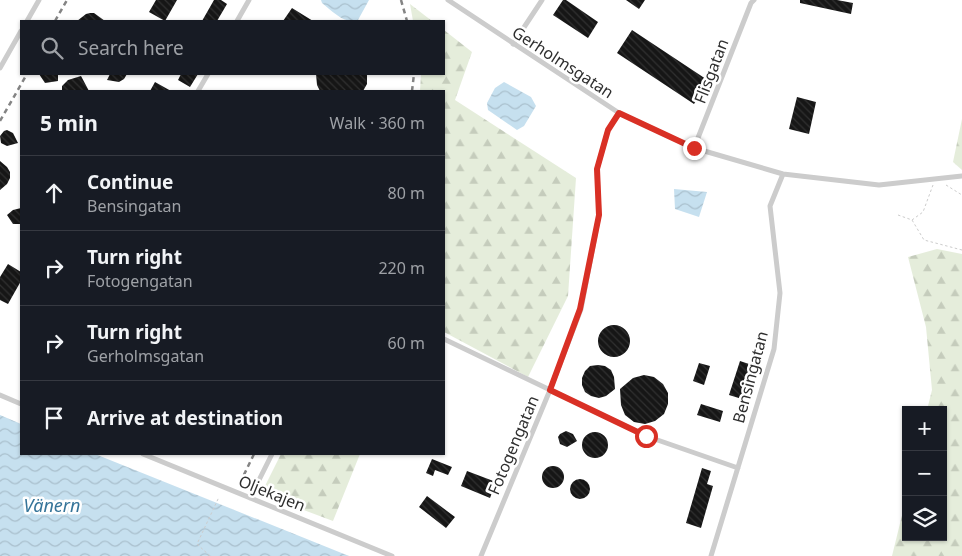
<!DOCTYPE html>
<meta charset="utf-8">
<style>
:root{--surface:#171b24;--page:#20242c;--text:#f1f3f6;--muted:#9ea1a6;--line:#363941}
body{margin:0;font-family:"Noto Sans",sans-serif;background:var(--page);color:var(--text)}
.controls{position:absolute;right:15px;bottom:15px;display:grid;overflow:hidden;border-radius:0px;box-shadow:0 1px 4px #0004}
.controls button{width:45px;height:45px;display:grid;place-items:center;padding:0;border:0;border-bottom:1px solid var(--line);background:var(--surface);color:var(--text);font:25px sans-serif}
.stop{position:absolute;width:15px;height:15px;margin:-11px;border:4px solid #d93025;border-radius:50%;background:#fff}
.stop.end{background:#d93025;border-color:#fff;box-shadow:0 1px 5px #0008}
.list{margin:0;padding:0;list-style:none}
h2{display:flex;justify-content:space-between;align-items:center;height:65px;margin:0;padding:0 20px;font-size:21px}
h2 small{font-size:16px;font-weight:400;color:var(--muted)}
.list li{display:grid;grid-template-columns:32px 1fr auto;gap:15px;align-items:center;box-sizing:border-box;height:75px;padding:0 20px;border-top:1px solid var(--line)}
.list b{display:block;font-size:19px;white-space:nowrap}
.list p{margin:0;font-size:16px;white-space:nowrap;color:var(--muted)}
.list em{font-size:16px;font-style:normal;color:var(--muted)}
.icon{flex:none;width:28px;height:28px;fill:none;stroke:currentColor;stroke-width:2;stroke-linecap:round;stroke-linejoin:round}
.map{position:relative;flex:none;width:962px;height:556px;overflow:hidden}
.search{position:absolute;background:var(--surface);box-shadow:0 1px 4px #0004;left:20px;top:20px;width:425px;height:55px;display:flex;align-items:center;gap:12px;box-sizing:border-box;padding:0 18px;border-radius:0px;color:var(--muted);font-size:19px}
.panel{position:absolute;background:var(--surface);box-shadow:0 1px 4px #0004;left:20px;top:90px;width:425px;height:365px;border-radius:0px}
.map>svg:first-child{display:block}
.forest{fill:url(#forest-firs)}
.water{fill:url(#water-waves)}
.building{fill:url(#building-back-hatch)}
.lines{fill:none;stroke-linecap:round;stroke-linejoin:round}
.path{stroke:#ccc;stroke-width:1;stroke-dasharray:2.5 2.5;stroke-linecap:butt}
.lane{stroke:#ccc;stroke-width:5}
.rail{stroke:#848484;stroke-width:2.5;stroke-dasharray:5 4;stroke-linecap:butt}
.route{stroke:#d93025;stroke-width:6}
.labels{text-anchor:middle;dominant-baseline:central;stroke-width:5;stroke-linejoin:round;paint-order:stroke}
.street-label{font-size:16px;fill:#2f2f2f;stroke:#fff}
.water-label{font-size:18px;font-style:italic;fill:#357499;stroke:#fff}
</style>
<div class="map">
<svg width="962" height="556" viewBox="0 0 962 556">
<defs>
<pattern id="forest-firs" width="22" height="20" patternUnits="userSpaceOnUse" patternTransform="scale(1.25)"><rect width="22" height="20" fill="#e5eddb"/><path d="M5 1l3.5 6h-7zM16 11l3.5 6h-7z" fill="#c5ccbc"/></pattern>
<pattern id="water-waves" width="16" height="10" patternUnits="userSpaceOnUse" patternTransform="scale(1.25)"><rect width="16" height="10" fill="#c6e0ef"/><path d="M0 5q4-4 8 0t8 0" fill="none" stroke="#aac0cd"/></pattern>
<pattern id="building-back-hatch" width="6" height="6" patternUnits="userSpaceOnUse" patternTransform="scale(1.25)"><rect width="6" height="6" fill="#161616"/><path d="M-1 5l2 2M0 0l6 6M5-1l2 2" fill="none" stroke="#303030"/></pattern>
</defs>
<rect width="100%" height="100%" fill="#fff"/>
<path class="forest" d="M410,4L432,21H413Z
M444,30L472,52L455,100L576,178L568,296L528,377L444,332V91H420L421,74H444Z
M962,119V170L953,162Z
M937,249L962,254V556H892L906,499V537H943V410H927L932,390L926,327L908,257Z
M281,454H360L333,521L261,494Z"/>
<path class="water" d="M321,0H369L358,20C345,25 332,11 322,3Z
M504,82L531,97L536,106L524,126L517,130L488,110L487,103L495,88Z
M674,189L707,192L699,217L675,209Z
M0,415L21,424V454H95L349,556H0Z"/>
<path class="building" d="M156,0H177L165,21L149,12Z
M214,0H221L227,4L217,21H202Z
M563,0H566L598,22L588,38L553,15Z
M626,0H645L639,9Z
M800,0H837L853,3L851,14L800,3Z
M292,8L313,21H283Z
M90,13H94L105,21H77L86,14Z
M632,30L709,81L694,104L617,53Z
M39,74H58V81L45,83Z
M110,74H127L124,79L119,82L107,80Z
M181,74H198L190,87L178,80Z
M316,74H367V84L363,91H320L317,85Z
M81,76L89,91H62V86L68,80Z
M155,82L171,91H150Z
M797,97L816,102L809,134L789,129Z
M7,130L13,133L18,143L7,146L1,143L0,136L4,131Z
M0,161L7,167L10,172V178L7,184L0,190Z
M21,208V224H13L7,215L13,210Z
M8,264L21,272V281L8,304L0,300V277Z
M598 341a16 16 0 1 1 32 0a16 16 0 1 1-32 0Z
M740,361L752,365L742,399L729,395Z
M699,363L710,366L704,385L693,381Z
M598,365L605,366L611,370L614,377L615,389L606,396L599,398L591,396L585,392L582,385V378L585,371L590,366Z
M644,375L654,377L663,384L668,393V404L664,414L655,421L645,424L634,422L625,415L621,405L620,389L633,378Z
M701,404L723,411L720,422L697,415Z
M566,431L573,434L577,441L567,447L560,444L558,437L560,434Z
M582 445a13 13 0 1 1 26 0a13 13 0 1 1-26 0Z
M432,459L452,467L448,475L435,470L433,476L426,473Z
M542 477a11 11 0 1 1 22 0a11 11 0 1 1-22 0Z
M702,468L711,471L707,484L713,486L701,528L686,523Z
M467,471L496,482L490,498L461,486Z
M570 489a10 10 0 1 1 20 0a10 10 0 1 1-20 0Z
M427,496L455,517L446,528L419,507Z"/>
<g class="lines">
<path class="path" d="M946,185L962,195
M898,215L912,220L924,240L962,250
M912,220L923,212L933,185
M210,556L197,544L219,497"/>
<path class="lane" d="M448,0L619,113L694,148L783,174L879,185L962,176
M27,21L39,0
M237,21L249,0
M513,44L542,0
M0,68L21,31
M198,91L208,74
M694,148L751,3L754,0
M444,339L646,436L738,468
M0,395L21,404
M143,454L392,556
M250,498L272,454
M481,556L550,390L581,309L599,215L597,169L608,130L619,113
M711,556L774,349L780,293L770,206L783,174"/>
<path class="rail" d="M401,0L407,21
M55,21L67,0
M412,91L414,74
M0,121L27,74
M240,483L254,454"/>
</g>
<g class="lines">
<path class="route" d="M646,436L550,390L580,309L599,215L597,169L608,130L619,113L694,148"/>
</g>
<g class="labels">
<g class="street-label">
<text transform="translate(563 62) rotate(33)">Gerholmsgatan</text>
<text transform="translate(711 71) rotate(-69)">Flisgatan</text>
<text transform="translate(750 377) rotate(-75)">Bensingatan</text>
<text transform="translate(513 445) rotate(-67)">Fotogengatan</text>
<text transform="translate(272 493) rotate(22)">Oljekajen</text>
</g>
<g class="water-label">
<text x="52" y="505">Vänern</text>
</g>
</g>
</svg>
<div class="controls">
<button>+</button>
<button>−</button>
<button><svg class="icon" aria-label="layers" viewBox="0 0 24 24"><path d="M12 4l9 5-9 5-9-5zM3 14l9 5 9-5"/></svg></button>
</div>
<div class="stop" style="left:646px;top:436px"></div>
<div class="stop end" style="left:694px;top:148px"></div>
<div class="search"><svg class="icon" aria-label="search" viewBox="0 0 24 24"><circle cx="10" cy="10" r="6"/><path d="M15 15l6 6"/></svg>Search here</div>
<section class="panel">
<h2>5 min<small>Walk · 360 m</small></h2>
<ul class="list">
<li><svg class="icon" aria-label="ahead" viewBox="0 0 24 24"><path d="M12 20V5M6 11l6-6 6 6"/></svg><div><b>Continue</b><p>Bensingatan</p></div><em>80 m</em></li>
<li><svg class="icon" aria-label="right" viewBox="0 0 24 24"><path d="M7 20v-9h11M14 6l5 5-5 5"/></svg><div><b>Turn right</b><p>Fotogengatan</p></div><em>220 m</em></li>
<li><svg class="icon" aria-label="right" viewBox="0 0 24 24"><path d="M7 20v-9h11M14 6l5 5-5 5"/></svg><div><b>Turn right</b><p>Gerholmsgatan</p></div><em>60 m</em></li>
<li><svg class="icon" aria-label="arrive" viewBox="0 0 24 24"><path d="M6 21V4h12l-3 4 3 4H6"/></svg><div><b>Arrive at destination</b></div></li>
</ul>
</section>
</div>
